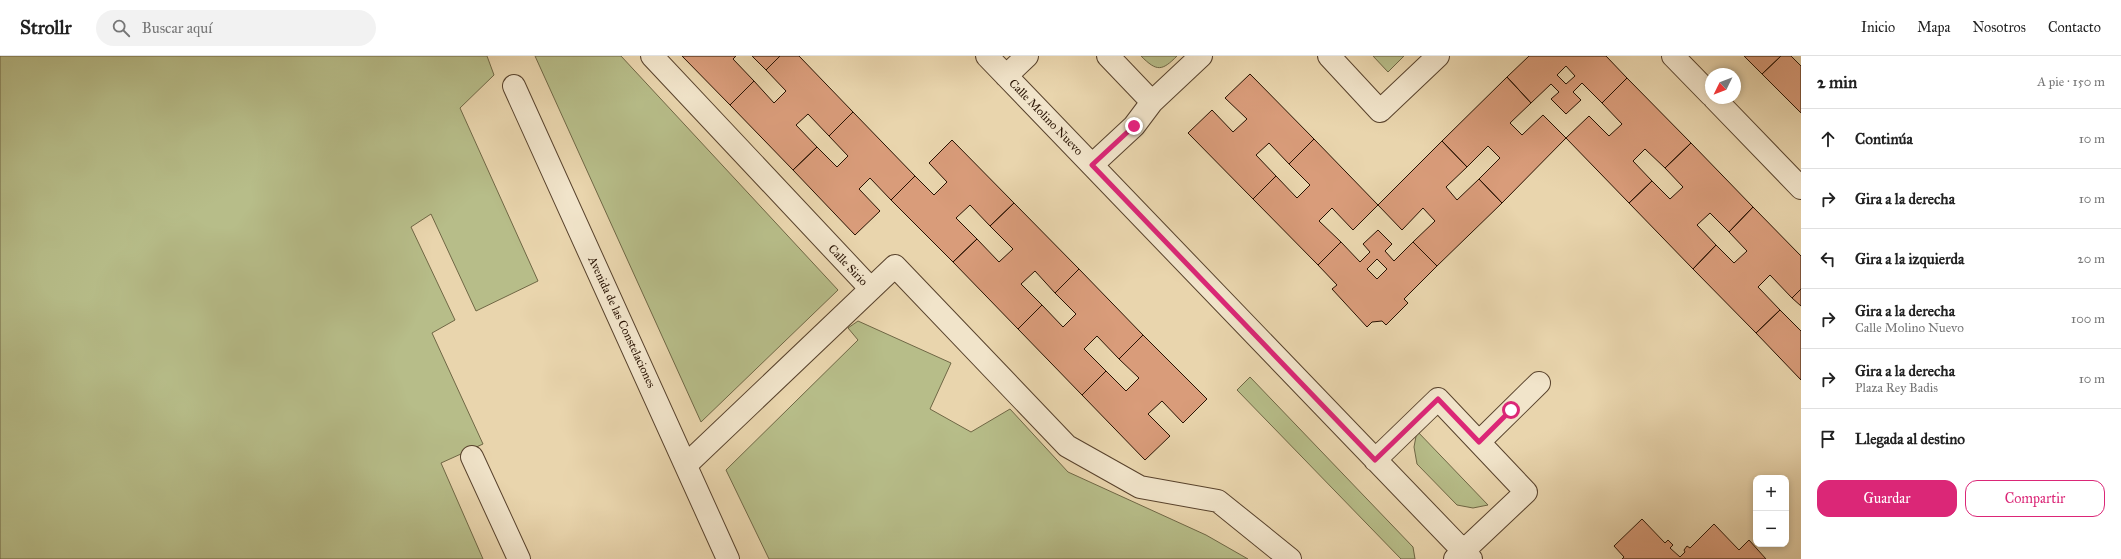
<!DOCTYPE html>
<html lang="es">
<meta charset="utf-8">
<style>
:root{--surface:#fff;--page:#f2f2f2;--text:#222;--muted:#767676;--line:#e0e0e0;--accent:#db2777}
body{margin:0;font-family:"IM FELL Great Primer",serif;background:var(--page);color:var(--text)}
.controls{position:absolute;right:12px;bottom:12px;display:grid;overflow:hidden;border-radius:8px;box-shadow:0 2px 6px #0003}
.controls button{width:36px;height:36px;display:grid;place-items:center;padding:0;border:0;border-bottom:1px solid var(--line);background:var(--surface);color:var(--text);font:20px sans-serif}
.compass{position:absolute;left:1705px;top:12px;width:36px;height:36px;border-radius:50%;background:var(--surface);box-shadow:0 2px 6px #0003;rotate:227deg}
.stop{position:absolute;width:12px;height:12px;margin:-9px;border:3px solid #db2777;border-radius:50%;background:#fff}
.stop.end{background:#db2777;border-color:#fff;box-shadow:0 1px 4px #0008}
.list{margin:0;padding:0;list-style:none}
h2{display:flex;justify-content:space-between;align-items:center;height:52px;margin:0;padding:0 16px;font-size:17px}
h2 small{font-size:13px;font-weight:400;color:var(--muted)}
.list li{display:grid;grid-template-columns:26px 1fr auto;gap:12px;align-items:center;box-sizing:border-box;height:60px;padding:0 16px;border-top:1px solid var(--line)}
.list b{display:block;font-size:15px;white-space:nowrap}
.list p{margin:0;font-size:13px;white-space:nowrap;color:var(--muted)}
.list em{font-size:13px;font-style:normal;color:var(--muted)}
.actions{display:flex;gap:8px;padding:12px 16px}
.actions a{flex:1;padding:9px 0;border:1px solid var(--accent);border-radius:12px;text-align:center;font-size:14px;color:var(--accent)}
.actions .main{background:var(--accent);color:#fff}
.icon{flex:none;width:22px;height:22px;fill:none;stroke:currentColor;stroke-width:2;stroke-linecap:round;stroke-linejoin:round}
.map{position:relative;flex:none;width:1801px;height:503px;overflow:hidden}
header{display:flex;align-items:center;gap:24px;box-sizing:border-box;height:56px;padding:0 20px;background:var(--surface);border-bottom:1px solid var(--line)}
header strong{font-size:19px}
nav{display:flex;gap:22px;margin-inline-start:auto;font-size:14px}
.search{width:280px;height:36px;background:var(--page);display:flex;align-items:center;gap:10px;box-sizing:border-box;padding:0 14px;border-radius:22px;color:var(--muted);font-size:15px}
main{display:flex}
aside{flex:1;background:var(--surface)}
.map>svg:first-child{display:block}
.green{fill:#b7bd89;stroke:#6f6745}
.building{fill:#d99c7a;stroke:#271101;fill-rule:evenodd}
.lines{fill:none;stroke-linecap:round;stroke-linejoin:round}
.minor-casing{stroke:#58422c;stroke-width:24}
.minor{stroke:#f1e4ca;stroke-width:22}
.route{stroke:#db2777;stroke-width:5}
.labels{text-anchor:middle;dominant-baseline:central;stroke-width:3.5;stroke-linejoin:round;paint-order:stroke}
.street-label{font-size:12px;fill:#271101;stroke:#f1e4ca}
</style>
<header>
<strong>Strollr</strong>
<div class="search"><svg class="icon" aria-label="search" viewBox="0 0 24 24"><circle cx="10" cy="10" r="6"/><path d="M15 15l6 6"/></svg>Buscar aquí</div>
<nav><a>Inicio</a><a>Mapa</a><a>Nosotros</a><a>Contacto</a></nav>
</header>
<main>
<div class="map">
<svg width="1801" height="503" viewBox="0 0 1801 503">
<rect width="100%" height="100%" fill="#e9d5ad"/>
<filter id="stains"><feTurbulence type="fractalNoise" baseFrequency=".005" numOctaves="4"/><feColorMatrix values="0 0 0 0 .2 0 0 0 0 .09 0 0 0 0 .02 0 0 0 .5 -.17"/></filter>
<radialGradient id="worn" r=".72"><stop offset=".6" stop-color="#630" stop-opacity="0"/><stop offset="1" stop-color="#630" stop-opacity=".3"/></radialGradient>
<path class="green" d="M0,0H487L494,19L460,52L538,225L476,255L431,158L411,171L455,264L432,277L483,388L441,407L483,503H0Z
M535,0H621L838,234L701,366Z
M1141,0H1177C1162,15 1157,16 1141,0Z
M1373,0H1404L1388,16Z
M858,265L951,307L930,353L971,376L1010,353L1068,416L1206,479L1248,503H769L726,414L858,284L848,272Z
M1250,321L1413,491L1415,503H1401L1237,334Z
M1417,375L1488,449L1473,452L1457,449L1417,408L1414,391Z"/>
<path class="building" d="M682,0H736L733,3L754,25L730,49Z
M752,0H780L766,14Z
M780,0H799L853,56L829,80L808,58L796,69L817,91L793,114L730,49L754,25L774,47L786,35L766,14Z
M1529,0H1606L1627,22L1602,47L1582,27L1573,36L1581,44L1566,58L1551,43L1559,36L1551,28L1531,47L1507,21ZM1566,10L1575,20L1566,28L1557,19Z
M1744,0H1781L1762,18Z
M1781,0H1791L1801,10V57L1762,18Z
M1250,18L1314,83L1289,108L1269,87L1256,99L1276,120L1253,143L1188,77L1212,54L1233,76L1247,63L1225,42Z
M1507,21L1531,47L1510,67L1522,79L1543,59L1566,82L1502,147L1479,123L1500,102L1488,90L1467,111L1442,85Z
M1627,22L1691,87L1665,112L1645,93L1633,105L1652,125L1629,147L1566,82L1589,60L1609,80L1622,68L1602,47Z
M853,56L915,120L891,144L870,122L859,133L880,155L855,179L793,114L817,91L837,111L848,100L829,80Z
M1314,83L1378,149L1353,174L1332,152L1319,165L1341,186L1318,209L1253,143L1276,120L1297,142L1310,129L1289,108Z
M952,84L1014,147L990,170L970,149L956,162L977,183L953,206L891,144L915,120L934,139L947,126L929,107Z
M1442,85L1467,111L1446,131L1457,144L1479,123L1502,147L1437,210L1413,186L1435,165L1423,152L1402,174L1378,149Z
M1691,87L1753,151L1729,176L1710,157L1697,169L1716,189L1693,213L1629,147L1652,125L1670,143L1683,131L1665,112Z
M1014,147L1079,213L1055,237L1035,215L1021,228L1042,249L1018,273L953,206L977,183L999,206L1013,193L990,170Z
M1753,151L1801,200V233L1792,242L1770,219L1758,231L1780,254L1756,277L1693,213L1716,189L1734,207L1747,195L1729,176Z
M1378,174L1392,188L1385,195L1394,205L1413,186L1437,210L1404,243L1408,247L1386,269L1382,265L1372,266L1367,271L1332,233L1337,229L1318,209L1341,186L1360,206L1370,196L1363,188ZM1377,203L1387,213L1377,223L1367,213Z
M1079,213L1143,279L1119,303L1097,280L1084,293L1106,315L1082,339L1018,273L1042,249L1063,271L1076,258L1055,237Z
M1801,233V250L1792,242Z
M1780,254L1801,275V324L1756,277Z
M1143,279L1207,343L1183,367L1162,345L1148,358L1170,380L1145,404L1082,339L1106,315L1126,335L1139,322L1119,303Z
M1642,463L1665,487L1668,484L1673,489L1670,492L1680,501L1685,496L1684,494L1687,490L1690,492L1714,468L1739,494L1749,484L1766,503H1622L1624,501L1614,490Z"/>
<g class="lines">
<g class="minor-casing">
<path id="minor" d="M652,0L871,233
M987,0L1471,503
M1108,0L1152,46
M1329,0L1380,55L1438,0
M1673,0L1711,39
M1006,20L1027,0
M514,30L728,503
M1714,42L1801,132
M1092,109L1134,70L1152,46L1201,0
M1479,386L1539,327
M472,401L519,503
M1375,404L1438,343L1526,436L1455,503
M687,408L895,210L1067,390L1140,431L1218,445L1290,503"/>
</g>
<use href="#minor" class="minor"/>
</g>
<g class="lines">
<path class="route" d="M1134,70L1092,109L1375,404L1438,343L1479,386L1511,354"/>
</g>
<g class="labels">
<g class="street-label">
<text transform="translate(1046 61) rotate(46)">Calle Molino Nuevo</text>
<text transform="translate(848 209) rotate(47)">Calle Sirio</text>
<text transform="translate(622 266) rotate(65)">Avenida de las Constelaciones</text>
</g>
</g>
<rect width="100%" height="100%" filter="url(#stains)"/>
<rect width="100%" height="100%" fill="url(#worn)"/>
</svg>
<div class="controls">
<button>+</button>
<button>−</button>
</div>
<svg class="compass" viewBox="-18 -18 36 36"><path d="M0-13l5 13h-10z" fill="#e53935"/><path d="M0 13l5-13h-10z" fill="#767676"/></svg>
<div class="stop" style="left:1511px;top:354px"></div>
<div class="stop end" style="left:1134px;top:70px"></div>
</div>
<aside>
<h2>2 min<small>A pie · 150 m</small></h2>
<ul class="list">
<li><svg class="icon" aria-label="ahead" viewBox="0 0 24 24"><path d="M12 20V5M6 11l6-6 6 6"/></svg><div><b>Continúa</b></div><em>10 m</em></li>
<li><svg class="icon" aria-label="right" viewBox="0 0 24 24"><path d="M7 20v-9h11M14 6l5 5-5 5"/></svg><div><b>Gira a la derecha</b></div><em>10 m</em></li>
<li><svg class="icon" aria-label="left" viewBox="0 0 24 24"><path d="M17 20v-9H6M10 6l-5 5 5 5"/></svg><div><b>Gira a la izquierda</b></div><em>20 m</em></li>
<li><svg class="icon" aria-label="right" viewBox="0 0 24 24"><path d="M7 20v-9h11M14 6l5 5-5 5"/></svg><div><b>Gira a la derecha</b><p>Calle Molino Nuevo</p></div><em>100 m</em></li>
<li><svg class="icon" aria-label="right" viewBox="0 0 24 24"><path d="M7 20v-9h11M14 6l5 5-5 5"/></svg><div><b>Gira a la derecha</b><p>Plaza Rey Badis</p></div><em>10 m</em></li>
<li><svg class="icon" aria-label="arrive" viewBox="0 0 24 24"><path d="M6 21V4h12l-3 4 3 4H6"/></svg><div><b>Llegada al destino</b></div></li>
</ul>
<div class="actions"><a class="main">Guardar</a><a>Compartir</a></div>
</aside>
</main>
